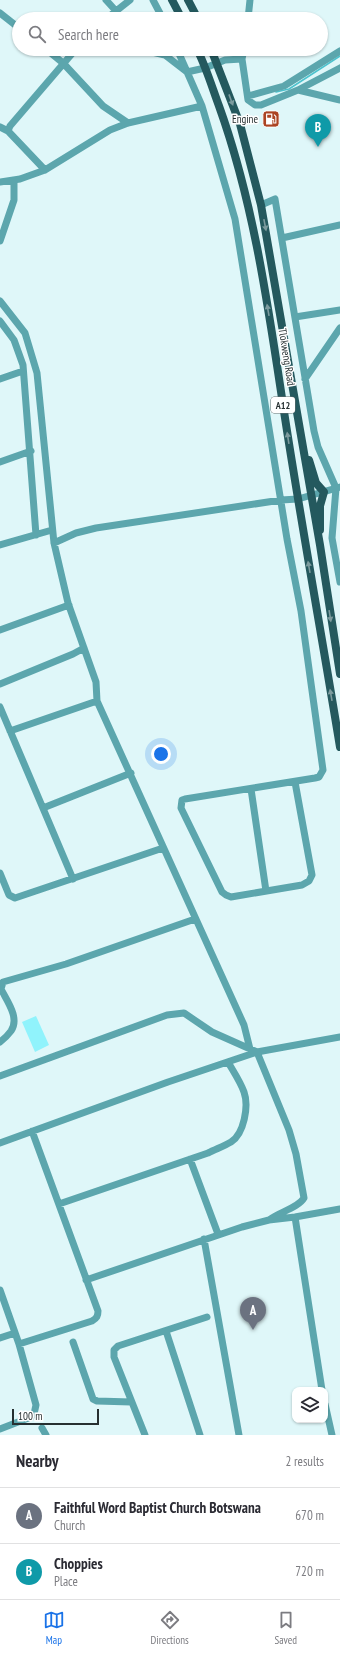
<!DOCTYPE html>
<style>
:root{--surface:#fff;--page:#f2f2f3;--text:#2b2b33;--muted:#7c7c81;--line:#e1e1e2;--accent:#1a73e8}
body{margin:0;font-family:"PT Sans Narrow",sans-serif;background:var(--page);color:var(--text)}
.controls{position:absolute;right:12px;bottom:12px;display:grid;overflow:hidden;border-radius:8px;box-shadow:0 1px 3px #0004}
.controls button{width:36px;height:36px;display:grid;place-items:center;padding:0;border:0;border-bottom:1px solid var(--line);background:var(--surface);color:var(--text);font:20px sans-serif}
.scale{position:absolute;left:12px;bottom:10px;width:87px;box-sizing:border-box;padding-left:4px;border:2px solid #263031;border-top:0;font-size:11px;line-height:14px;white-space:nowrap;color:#263031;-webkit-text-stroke:3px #fff;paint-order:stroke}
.you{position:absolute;left:161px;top:754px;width:14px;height:14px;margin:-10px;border:3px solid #fff;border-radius:50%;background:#1a73e8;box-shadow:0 0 0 6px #1a73e833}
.badge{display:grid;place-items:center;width:26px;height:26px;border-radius:50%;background:var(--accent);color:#fff;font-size:13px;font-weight:700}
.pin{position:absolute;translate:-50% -33px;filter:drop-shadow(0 1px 2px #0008)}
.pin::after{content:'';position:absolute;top:21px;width:14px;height:12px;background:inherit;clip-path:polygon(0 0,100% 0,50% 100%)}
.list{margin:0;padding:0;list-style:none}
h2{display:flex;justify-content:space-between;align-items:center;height:52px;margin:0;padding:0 16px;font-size:17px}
h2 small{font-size:13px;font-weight:400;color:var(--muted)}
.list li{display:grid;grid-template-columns:26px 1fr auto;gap:12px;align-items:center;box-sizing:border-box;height:56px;padding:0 16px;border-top:1px solid var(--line)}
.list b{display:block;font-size:15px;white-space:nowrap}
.list p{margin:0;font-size:13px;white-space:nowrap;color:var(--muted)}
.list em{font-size:13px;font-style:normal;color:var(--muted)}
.icon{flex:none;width:22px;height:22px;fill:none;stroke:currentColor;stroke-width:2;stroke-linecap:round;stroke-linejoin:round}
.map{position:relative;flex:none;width:340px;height:1435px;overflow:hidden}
.search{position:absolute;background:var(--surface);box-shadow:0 1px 3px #0004;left:12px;right:12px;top:12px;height:44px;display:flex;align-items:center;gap:10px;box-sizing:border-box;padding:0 14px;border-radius:22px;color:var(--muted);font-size:15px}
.sheet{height:164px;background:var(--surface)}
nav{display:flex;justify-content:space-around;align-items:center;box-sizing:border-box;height:56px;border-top:1px solid var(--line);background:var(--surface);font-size:11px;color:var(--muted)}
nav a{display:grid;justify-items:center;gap:2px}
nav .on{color:var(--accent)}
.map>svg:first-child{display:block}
.green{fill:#90f3fc}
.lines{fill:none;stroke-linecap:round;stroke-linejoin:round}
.stream{stroke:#4cc2cd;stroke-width:1.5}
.minor{stroke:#5ca6ad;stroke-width:7}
.major{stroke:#24595e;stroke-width:8}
.oneway{fill:#7c9b9e}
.labels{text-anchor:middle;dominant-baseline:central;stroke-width:3;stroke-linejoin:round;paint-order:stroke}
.shield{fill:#fff;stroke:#676e6f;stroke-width:1}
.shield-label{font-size:10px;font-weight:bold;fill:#263031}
.poi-label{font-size:11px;fill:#263031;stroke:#fff;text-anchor:end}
.street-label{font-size:11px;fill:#263031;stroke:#fff}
</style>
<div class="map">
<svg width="340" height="1435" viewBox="0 0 340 1435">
<rect width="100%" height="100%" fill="#dff7f9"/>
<path class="green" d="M36,1016L49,1045L35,1052L22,1022Z"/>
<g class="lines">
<path class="stream" d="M276,92L289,89L340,56"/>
<path class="minor" d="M106,0L116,11
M153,0L163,19
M0,13L19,28
M106,19L130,0
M248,19L250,0
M46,49L63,63L103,106L128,123
M139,49L165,55L187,72L205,68L225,60L242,59
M177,49L202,106L235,219L287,539L301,611L323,770L319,777L315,778L185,799L182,800L181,808L222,892L226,895L231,897L302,885L309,881L312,875L295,782
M244,49L242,59L248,100L255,105H261L298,90L340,68
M298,90L340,100
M248,96L284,86L340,51
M0,127L8,131L45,170
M8,131L10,126L76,49
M0,182L20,179L45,170L110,130L128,123L202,106
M261,205L275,199L314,431L318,447L336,488L332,538L340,582
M282,238L340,225
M0,241L14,200V180
M0,301L25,333L37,373L54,543L68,603L96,682L97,701L244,1025L250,1049
M295,317L340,310
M0,321L14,340L23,365L36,535
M0,379L23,371
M305,379L340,328
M0,462L31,451
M54,543L76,533L96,528L281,500L298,499L340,487
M0,545L52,530
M0,630L69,605
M0,684L73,654L84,648
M0,707L73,879
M10,731L97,701
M251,789L266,891
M43,808L131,773
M0,873L9,895L15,898L163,848
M0,1042C4,1039 8,1035 11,1031C20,1018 7,1001 1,989L3,982L66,964L195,919
M0,1076L167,1015L184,1013L212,1032L257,1052L289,1130L296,1154L304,1198C298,1208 279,1212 269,1220
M0,1143L168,1082L257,1052L340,1037
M190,1159L218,1234
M59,1204L208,1153C216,1149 224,1146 231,1142C244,1134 249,1106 244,1092C240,1081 233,1071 228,1062
M295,1217L322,1390
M204,1239L239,1435
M86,1280L242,1227L269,1220L295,1217L340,1209
M0,1290L19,1344L36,1405L34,1414L31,1417L0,1429
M166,1331L200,1435
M0,1338L15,1333
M73,1342L93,1399L97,1401L131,1402
M19,1344L92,1321C97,1318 98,1316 98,1311L32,1131
M325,1404L332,1435
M42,1428L46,1435
M145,1435L114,1357V1350L118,1346L207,1317"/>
<path class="major" d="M172,0L182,19
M188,0L198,19
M197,49C206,67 212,87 219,106C255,206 269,313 285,418C302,528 322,637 340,747
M211,49L240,124L261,205L320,545L340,674
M309,460L316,483L324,492L320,506V530"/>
</g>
<defs><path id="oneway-solid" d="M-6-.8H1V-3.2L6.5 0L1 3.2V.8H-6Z"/></defs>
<g class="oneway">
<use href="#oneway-solid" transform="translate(231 100) rotate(70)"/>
<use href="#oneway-solid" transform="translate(265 225) rotate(79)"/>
<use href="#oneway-solid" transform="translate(268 310) rotate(-100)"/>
<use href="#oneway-solid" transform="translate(288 438) rotate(-99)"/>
<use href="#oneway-solid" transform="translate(309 567) rotate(-100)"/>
<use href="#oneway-solid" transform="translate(330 616) rotate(81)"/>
<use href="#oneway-solid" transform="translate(331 695) rotate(-100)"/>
</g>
<defs>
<g id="fuel-square" transform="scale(0.9)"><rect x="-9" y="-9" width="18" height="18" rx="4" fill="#ab4322" stroke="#fff"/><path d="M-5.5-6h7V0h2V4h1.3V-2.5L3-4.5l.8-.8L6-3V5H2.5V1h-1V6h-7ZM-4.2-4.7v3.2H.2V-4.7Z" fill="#fff"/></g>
</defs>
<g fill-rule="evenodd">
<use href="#fuel-square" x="271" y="119"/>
</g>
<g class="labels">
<rect class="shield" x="271" y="397" width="24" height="16" rx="3"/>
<g class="shield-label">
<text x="283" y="405">A12</text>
</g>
<g class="poi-label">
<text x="258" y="119">Engine</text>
</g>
<g class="street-label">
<text transform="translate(287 357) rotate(81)">Tlokweng Road</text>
</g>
</g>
</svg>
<div class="controls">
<button><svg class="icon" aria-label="layers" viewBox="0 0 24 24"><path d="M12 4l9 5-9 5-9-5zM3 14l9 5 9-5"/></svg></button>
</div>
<div class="scale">100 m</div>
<div class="you"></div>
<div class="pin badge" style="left:253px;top:1330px;background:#6b7280">A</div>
<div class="pin badge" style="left:318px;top:147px;background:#0f9aa8">B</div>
<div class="search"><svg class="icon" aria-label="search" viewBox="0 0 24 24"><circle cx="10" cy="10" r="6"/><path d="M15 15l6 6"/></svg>Search here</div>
</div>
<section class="sheet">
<h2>Nearby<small>2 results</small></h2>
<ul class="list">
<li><span class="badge" style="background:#6b7280">A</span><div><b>Faithful Word Baptist Church Botswana</b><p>Church</p></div><em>670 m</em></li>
<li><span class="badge" style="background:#0f9aa8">B</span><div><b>Choppies</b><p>Place</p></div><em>720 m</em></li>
</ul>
</section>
<nav>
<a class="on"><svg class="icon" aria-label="map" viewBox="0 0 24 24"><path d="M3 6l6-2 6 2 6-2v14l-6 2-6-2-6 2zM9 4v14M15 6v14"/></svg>Map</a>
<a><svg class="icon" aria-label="directions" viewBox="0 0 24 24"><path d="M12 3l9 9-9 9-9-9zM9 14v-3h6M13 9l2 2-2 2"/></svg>Directions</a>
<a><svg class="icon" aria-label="saved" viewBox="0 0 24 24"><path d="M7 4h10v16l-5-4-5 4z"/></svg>Saved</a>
</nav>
